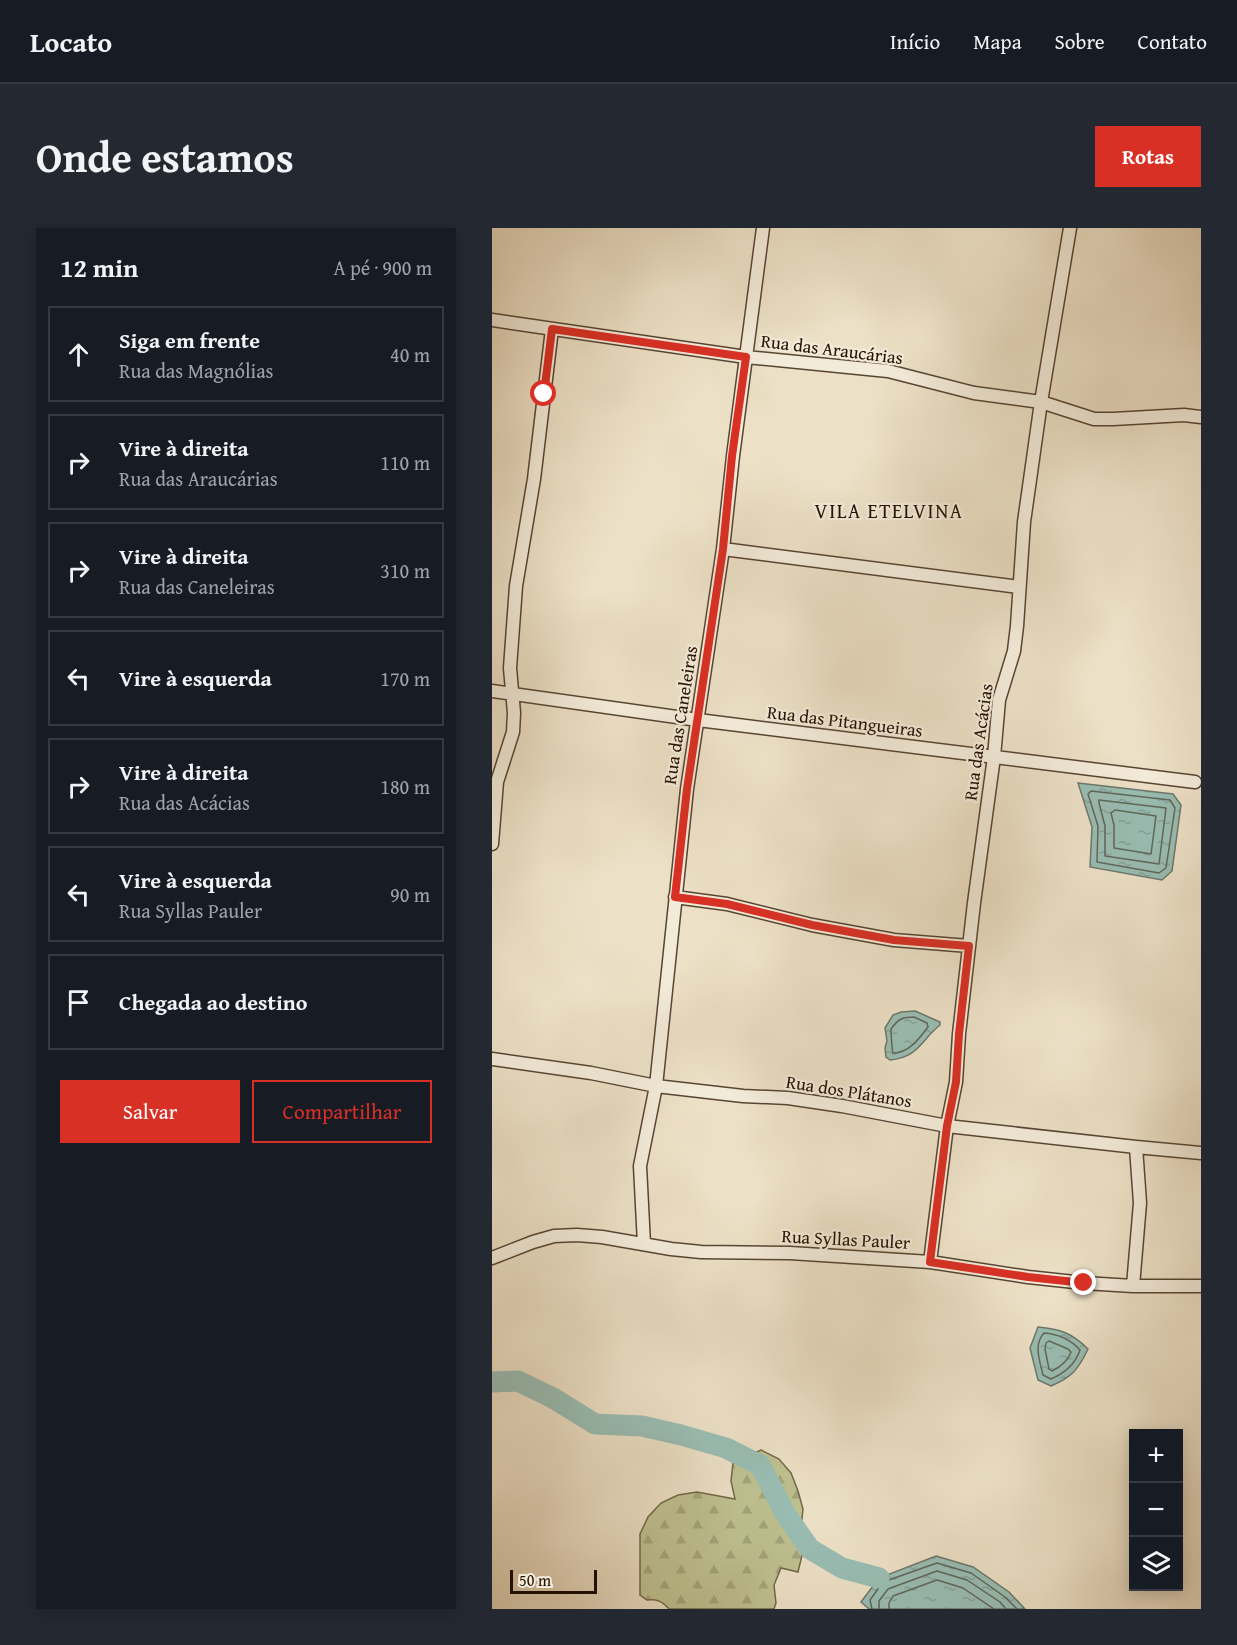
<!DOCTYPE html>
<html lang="pt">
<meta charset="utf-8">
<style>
:root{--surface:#171b24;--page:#242831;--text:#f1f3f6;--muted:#9ea1a6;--line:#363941;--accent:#d93025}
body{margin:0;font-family:"Gentium Book Plus",serif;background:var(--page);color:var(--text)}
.controls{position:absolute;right:18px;bottom:18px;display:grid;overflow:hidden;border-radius:0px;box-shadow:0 3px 15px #0003}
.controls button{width:54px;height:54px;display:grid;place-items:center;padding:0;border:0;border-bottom:2px solid var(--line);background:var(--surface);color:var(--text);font:30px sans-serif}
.scale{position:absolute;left:18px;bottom:15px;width:87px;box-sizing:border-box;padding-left:6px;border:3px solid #251100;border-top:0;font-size:16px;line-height:21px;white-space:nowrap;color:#251100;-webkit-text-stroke:4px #f3ebda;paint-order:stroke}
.stop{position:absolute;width:18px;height:18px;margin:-14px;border:4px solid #d93025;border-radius:50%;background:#fff}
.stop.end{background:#d93025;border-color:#fff;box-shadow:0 2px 6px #0008}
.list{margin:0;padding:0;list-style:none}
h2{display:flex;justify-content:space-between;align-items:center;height:78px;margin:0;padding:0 24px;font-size:26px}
h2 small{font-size:20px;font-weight:400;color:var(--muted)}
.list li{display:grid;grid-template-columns:39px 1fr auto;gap:18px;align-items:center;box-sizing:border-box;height:96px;margin:0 12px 12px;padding:0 12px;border:2px solid var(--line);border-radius:0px}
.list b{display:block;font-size:22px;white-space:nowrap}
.list p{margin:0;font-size:20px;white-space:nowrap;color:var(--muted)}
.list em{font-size:20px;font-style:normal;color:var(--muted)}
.actions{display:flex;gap:12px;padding:18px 24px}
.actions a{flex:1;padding:14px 0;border:2px solid var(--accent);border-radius:0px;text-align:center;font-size:21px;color:var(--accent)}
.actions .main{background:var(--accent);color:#fff}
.icon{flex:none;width:33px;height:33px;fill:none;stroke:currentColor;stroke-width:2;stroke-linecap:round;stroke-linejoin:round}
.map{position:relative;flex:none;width:709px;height:1381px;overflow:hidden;border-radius:0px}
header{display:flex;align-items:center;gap:36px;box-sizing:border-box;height:84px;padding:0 30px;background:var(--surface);border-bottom:2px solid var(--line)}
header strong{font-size:28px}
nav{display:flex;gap:33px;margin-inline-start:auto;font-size:21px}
.intro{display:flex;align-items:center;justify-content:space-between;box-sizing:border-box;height:144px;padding:0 36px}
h1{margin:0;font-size:42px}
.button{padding:15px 27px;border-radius:0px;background:var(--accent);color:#fff;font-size:21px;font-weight:700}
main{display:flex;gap:36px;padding:0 36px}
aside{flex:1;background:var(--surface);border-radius:0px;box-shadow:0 3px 15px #0003}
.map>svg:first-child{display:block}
.forest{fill:url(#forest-firs);stroke:#726848;stroke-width:1.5}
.water{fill:url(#water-ripples);stroke:#6b786b;stroke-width:1.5}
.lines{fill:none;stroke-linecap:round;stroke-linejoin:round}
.shore{stroke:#5f675a;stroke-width:1.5}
.river{stroke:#99bdb3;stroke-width:21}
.street-casing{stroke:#574532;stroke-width:15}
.street{stroke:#f3ebda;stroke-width:12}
.route{stroke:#d93025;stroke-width:8}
.labels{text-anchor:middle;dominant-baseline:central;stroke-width:4.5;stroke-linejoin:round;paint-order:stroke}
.street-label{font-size:18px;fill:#251100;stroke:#f3ebda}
.neighbourhood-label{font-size:20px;letter-spacing:1.5px;fill:#251100;stroke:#f3ebda}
</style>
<header>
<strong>Locato</strong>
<nav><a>Início</a><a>Mapa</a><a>Sobre</a><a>Contato</a></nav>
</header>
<div class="intro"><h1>Onde estamos</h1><a class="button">Rotas</a></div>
<main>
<aside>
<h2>12 min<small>A pé · 900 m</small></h2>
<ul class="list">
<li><svg class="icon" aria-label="ahead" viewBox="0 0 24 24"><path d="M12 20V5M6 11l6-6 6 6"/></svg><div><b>Siga em frente</b><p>Rua das Magnólias</p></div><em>40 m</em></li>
<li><svg class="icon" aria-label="right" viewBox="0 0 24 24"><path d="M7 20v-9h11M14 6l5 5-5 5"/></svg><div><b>Vire à direita</b><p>Rua das Araucárias</p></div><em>110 m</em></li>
<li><svg class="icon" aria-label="right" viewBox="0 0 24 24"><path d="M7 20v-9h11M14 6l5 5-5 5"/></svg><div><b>Vire à direita</b><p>Rua das Caneleiras</p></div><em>310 m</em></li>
<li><svg class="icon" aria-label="left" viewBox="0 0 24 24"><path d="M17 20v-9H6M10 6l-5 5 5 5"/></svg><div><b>Vire à esquerda</b></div><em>170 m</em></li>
<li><svg class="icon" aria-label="right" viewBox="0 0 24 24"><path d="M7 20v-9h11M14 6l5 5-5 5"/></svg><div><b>Vire à direita</b><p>Rua das Acácias</p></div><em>180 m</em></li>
<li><svg class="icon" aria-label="left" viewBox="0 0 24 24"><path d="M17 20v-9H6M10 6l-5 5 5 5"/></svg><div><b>Vire à esquerda</b><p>Rua Syllas Pauler</p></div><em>90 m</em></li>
<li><svg class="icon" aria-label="arrive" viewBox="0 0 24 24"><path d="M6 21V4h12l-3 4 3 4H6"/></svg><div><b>Chegada ao destino</b></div></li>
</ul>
<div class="actions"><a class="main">Salvar</a><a>Compartilhar</a></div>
</aside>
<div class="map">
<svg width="709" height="1381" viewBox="0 0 709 1381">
<defs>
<pattern id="forest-firs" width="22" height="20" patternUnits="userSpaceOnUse" patternTransform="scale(1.5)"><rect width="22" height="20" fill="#bec090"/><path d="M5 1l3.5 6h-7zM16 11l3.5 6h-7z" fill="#a3a47a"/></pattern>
<pattern id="water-ripples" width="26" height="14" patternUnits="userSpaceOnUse" patternTransform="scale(1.5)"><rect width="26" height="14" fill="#99bdb3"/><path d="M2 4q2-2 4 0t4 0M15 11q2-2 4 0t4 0" fill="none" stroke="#84a198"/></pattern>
</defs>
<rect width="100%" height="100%" fill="#ece0c6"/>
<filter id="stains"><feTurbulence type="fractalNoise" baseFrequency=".00333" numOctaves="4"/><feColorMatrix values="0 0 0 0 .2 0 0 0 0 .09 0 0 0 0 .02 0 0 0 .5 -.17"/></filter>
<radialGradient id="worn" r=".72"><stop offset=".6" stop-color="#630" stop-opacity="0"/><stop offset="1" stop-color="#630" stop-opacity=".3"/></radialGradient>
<path class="forest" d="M269,1222L287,1231L299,1245L306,1263L311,1281L309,1300L312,1319L306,1344L289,1340L282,1357L284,1375L282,1381H177C170,1373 165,1371 155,1372L148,1367V1306L156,1289L169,1275L186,1267L205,1264L243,1271L239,1253L241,1235Z"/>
<path class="water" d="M586,555L681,566L689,577L680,643L670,652L598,639L600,599Z
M423,783L448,794V797C429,812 427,829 398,832L394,829L393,820L395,813L393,800L401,787L409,784Z
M546,1099C568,1101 580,1105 596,1121C586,1142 580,1149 559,1158L546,1152L538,1120Z
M444,1328L481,1339L517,1364L533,1381H377L369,1374L387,1350Z"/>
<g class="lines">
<path class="shore" d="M599,563L678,572L683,580L674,640L667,645L605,634L606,598L596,566Z
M607,572L674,580L667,636L613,628V598L607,575Z
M623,582L664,588L659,626L622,620V597L619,585Z
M422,789L435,795L436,799C427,811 417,825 401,825C400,823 399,804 399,801C406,791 410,789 422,789Z
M552,1105C566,1106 579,1112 588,1122C583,1137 573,1145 559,1151L551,1147C548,1133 541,1117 552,1105Z
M557,1113L576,1121L579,1124C576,1133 568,1139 560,1143L557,1141L553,1121L554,1115Z
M380,1381L378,1372L391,1354L445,1335L479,1345L513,1369L525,1381
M387,1381V1373L396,1361L445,1343L475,1352L508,1374L514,1381
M397,1381V1375L401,1368L445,1352L471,1360L502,1381"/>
<path class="river" d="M0,1154L26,1153L61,1170L103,1196L150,1198L189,1207L234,1220L268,1237L294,1287L318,1321L350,1340L387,1350"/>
<g class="street-casing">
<path id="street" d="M0,92L254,129L396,143L482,165L549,174L602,191H621L692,187L709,189
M231,321L527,359
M0,463L206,492L703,554
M0,616L5,554L21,504L22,485L18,440L24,358L42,251L60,101
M183,669L235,676L320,697L402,712L477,718
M0,831L99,845L164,858L251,868L296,870L350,878L455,898L644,919L709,925
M152,1016L148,938L164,858L195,561L231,321L241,228L271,0
M0,1030L41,1014L62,1008L85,1007L110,1009L179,1021L209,1024L298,1025L438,1034L536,1049L592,1055L641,1058H709
M438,1034L455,898L464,854L467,806L482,675L502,529L507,472L522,423L525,398L532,294L549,174L578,0
M641,1058L648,975L644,919"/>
</g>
<use href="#street" class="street"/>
</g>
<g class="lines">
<path class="route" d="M52,166L60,101L254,129L240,228L231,321L195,561L183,669L235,676L320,697L402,712L477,718L467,806L464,854L455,898L438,1034L536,1049L592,1055"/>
</g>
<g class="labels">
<g class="street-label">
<text transform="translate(340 121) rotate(7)">Rua das Araucárias</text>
<text transform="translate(188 487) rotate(-81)">Rua das Caneleiras</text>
<text transform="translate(353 493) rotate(7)">Rua das Pitangueiras</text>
<text transform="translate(486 514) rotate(-82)">Rua das Acácias</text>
<text transform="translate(357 863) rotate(9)">Rua dos Plátanos</text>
<text transform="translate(354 1011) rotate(3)">Rua Syllas Pauler</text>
</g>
<g class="neighbourhood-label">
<text x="397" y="282">VILA ETELVINA</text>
</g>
</g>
<rect width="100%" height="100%" filter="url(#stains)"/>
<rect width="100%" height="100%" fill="url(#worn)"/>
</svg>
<div class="controls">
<button>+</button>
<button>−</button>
<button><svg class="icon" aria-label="layers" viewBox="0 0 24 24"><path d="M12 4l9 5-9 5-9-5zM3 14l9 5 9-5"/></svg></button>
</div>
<div class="scale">50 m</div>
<div class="stop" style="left:52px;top:166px"></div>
<div class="stop end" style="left:592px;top:1055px"></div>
</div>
</main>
